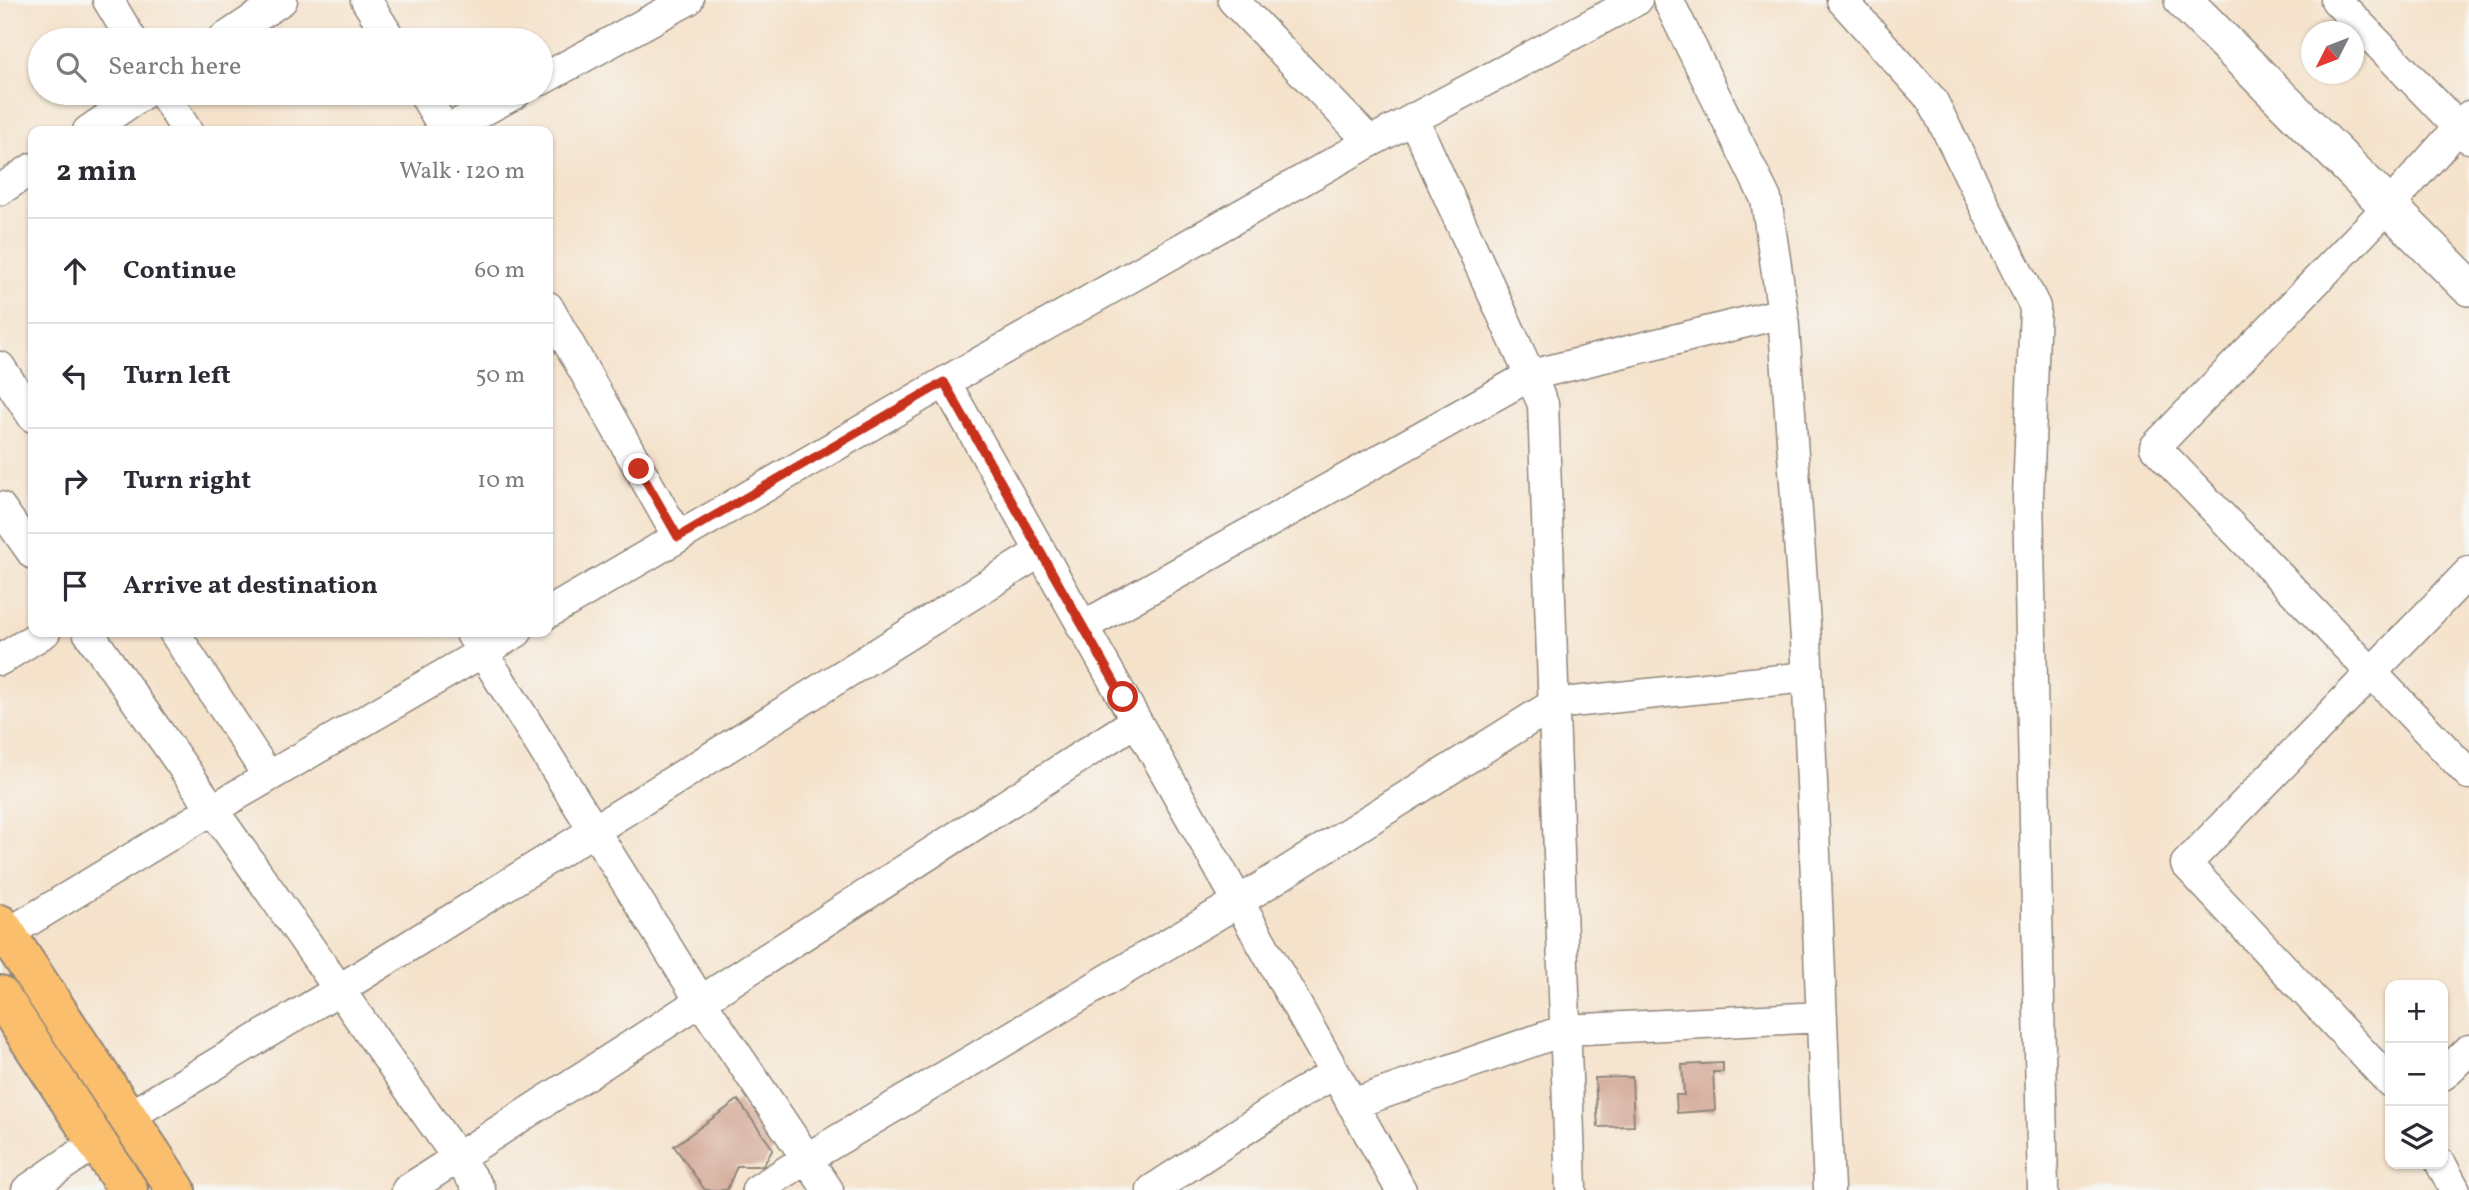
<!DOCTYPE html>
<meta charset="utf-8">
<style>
:root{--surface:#fff;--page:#f2f2f3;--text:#2b2b33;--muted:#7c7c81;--line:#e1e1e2}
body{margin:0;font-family:Vollkorn,serif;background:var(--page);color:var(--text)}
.controls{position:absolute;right:21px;bottom:21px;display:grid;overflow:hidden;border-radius:14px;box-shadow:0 2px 5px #0004}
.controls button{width:63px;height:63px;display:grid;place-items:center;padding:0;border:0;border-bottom:2px solid var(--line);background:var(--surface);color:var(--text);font:35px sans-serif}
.compass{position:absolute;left:2301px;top:21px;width:63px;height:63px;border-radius:50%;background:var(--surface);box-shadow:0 2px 5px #0004;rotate:228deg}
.stop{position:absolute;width:21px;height:21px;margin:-16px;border:5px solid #c8321e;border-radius:50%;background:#fff}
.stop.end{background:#c8321e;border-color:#fff;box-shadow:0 2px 7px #0008}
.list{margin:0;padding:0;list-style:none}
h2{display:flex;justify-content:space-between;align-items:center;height:91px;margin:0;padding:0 28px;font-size:30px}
h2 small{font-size:23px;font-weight:400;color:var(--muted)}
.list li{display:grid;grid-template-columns:46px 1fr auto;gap:21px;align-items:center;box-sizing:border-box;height:105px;padding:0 28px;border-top:2px solid var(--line)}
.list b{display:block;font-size:26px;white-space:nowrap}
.list em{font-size:23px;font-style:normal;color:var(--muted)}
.icon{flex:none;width:38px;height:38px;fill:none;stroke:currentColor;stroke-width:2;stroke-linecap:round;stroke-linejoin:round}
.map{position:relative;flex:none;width:2469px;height:1190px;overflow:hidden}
.search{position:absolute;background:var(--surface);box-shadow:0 2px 5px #0004;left:28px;top:28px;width:525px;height:77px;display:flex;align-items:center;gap:18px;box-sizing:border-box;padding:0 24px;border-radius:38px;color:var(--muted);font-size:26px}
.panel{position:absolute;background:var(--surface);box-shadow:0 2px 5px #0004;left:28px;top:126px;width:525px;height:511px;border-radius:14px}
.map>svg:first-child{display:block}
.building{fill:#d2a492}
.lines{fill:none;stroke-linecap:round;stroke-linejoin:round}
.minor-casing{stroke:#90867b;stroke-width:33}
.tertiary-casing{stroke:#90867b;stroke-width:40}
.trunk-casing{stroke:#90867b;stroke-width:42}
.minor{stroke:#fff;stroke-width:30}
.tertiary{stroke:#fff;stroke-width:37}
.trunk{stroke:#fabe6d;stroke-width:38}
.route{stroke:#c8321e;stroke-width:9}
</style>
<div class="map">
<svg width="2469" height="1190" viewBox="0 0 2469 1190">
<rect width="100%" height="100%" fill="#f6f6f2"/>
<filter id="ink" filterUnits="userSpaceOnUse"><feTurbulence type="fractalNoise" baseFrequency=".0143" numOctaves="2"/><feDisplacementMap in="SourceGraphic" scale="14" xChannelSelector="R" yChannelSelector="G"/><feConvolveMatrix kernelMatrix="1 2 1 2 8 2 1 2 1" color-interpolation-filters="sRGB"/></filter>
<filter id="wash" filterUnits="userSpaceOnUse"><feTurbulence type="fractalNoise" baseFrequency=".00686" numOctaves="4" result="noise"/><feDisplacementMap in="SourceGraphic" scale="28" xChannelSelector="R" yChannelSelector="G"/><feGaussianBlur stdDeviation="1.57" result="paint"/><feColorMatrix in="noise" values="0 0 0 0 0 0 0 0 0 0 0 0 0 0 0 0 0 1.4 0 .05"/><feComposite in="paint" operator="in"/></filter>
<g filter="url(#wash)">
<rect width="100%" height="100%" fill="#f5e2cb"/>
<g id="blocks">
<path class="building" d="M1723,1063V1072H1713L1715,1110L1677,1113L1676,1095H1684L1682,1065Z
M1632,1077L1634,1126L1598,1127L1595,1078Z
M738,1100L773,1149L763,1166H737L727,1190H705L674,1146Z"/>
</g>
</g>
<g filter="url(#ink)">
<use href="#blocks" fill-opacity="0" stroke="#90867b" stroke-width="2"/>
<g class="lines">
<g class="minor-casing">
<path id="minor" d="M108,0L132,40
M366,0L391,40
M1233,0L1370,142
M1668,0L1766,199L1783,313L1806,639L1829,1190
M1842,0L1932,100L2035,307L2028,497L2043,1190
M2336,0L2469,138
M222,40L282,0
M541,80L688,0
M163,93L187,131
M423,93L446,131
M2469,116L2388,207L2155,447L2469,774
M1413,118L1543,404L1571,1190
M88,131L144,93
M445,131L516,93
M0,190L33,168
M548,307L678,537
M0,367L33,417
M945,382L1401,1190
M0,507L33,554
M548,613L945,382L1370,142L1637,0
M1082,627L1531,375L1783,313
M88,632L480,1190
M174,632L268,776
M470,632L700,1000L828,1190
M0,660L45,632
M7,934L213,809L517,632
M2443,1075L2469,1050
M2390,1082L2186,864L2469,572
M1352,1104L1565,1030L1822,1017
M128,1117L340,989L1040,552
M2441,1164L2455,1190
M27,1190L97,1142
M407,1190L1136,721
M757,1190L806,1159L1238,902L1554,704L1807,677
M1152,1190L1296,1096L1335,1073"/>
</g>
<g class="tertiary-casing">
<path id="tertiary" d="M2183,0L2469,287"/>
</g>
<g class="trunk-casing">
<path id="trunk" d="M0,924L176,1190
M0,995L128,1190"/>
</g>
<use href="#minor" class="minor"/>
<use href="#tertiary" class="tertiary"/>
<use href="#trunk" class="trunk"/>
</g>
</g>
<g class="lines" filter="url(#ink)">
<path class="route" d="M639,469L678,537L944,382L1123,697"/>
</g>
</svg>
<div class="controls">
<button>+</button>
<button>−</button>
<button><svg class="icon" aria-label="layers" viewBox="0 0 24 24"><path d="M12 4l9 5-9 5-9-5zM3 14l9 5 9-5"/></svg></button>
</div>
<svg class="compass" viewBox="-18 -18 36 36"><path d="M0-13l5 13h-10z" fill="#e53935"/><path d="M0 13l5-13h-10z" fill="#7c7c81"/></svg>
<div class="stop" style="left:1123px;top:697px"></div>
<div class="stop end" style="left:639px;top:469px"></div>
<div class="search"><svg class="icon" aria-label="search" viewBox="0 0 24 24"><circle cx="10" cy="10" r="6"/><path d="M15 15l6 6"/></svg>Search here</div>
<section class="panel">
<h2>2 min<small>Walk · 120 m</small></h2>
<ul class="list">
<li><svg class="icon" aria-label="ahead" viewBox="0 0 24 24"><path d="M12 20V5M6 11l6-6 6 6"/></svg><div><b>Continue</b></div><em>60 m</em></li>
<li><svg class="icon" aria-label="left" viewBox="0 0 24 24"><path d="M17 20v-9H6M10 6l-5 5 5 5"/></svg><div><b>Turn left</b></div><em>50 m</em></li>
<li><svg class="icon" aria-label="right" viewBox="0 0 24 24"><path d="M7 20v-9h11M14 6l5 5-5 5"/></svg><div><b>Turn right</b></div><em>10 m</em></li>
<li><svg class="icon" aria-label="arrive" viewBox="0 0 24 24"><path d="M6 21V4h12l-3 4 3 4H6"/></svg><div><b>Arrive at destination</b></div></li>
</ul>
</section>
</div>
